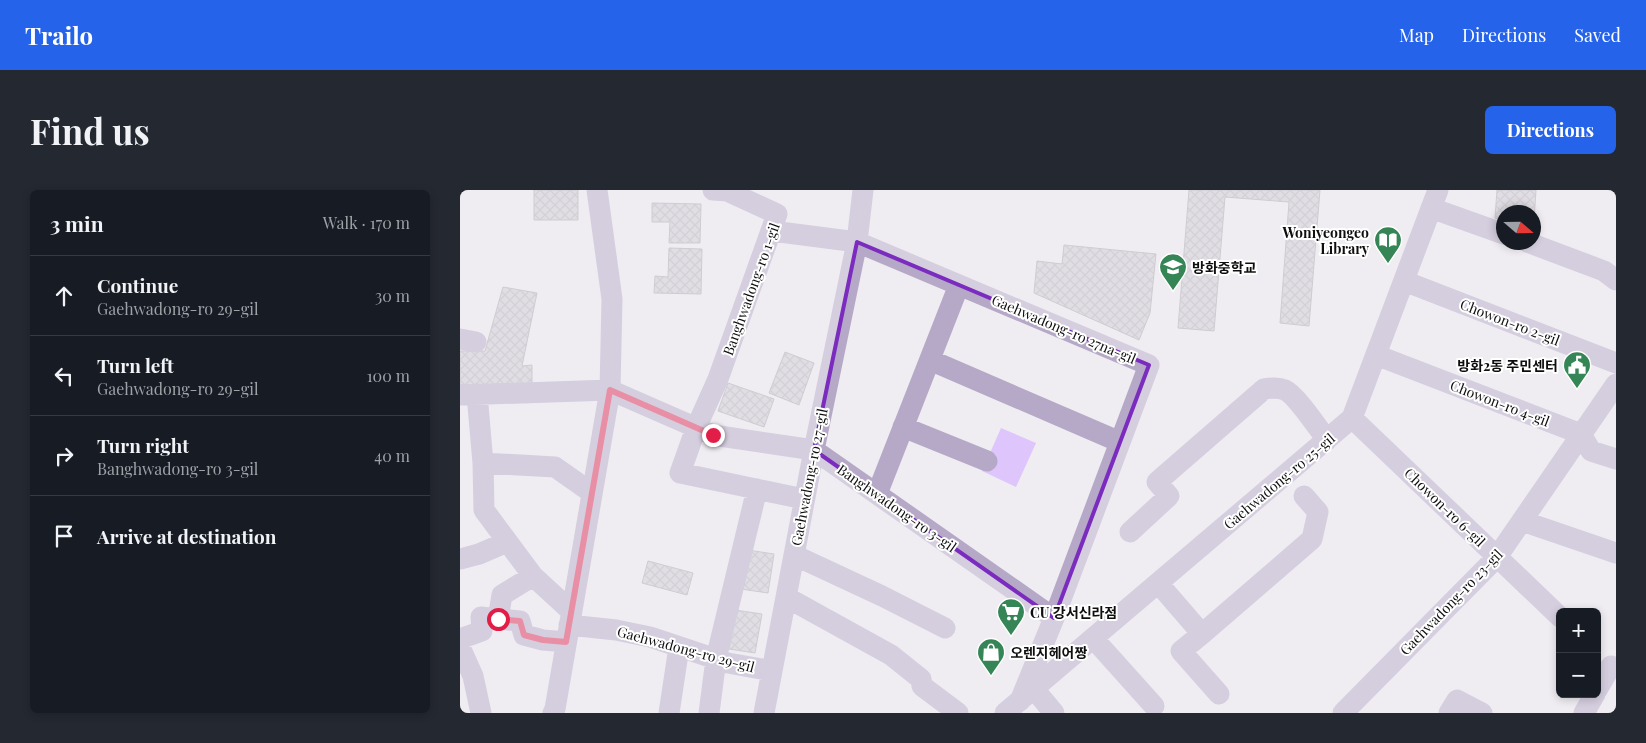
<!DOCTYPE html>
<meta charset="utf-8">
<style>
:root{--surface:#171b24;--page:#242831;--text:#f1f3f6;--muted:#9ea1a6;--line:#363941;--accent:#2563eb}
body{margin:0;font-family:"Playfair Display","Noto Sans KR",serif;background:var(--page);color:var(--text)}
.controls{position:absolute;right:15px;bottom:15px;display:grid;overflow:hidden;border-radius:8px;box-shadow:0 2px 8px #0003}
.controls button{width:45px;height:45px;display:grid;place-items:center;padding:0;border:0;border-bottom:1px solid var(--line);background:var(--surface);color:var(--text);font:25px sans-serif}
.compass{position:absolute;left:1036px;top:15px;width:45px;height:45px;border-radius:50%;background:var(--surface);box-shadow:0 2px 8px #0003;rotate:110deg}
.stop{position:absolute;width:15px;height:15px;margin:-11px;border:4px solid #e11d48;border-radius:50%;background:#fff}
.stop.end{background:#e11d48;border-color:#fff;box-shadow:0 1px 5px #0008}
.list{margin:0;padding:0;list-style:none}
h2{display:flex;justify-content:space-between;align-items:center;height:65px;margin:0;padding:0 20px;font-size:21px}
h2 small{font-size:16px;font-weight:400;color:var(--muted)}
.list li{display:grid;grid-template-columns:32px 1fr auto;gap:15px;align-items:center;box-sizing:border-box;height:80px;padding:0 20px;border-top:1px solid var(--line)}
.list b{display:block;font-size:19px;white-space:nowrap}
.list p{margin:0;font-size:16px;white-space:nowrap;color:var(--muted)}
.list em{font-size:16px;font-style:normal;color:var(--muted)}
.icon{flex:none;width:28px;height:28px;fill:none;stroke:currentColor;stroke-width:2;stroke-linecap:round;stroke-linejoin:round}
.map{position:relative;flex:none;width:1156px;height:523px;overflow:hidden;border-radius:8px}
header{display:flex;align-items:center;gap:30px;box-sizing:border-box;height:70px;padding:0 25px;background:var(--accent);color:#fff}
header strong{font-size:24px}
nav{display:flex;gap:28px;margin-inline-start:auto;font-size:18px}
.intro{display:flex;align-items:center;justify-content:space-between;box-sizing:border-box;height:120px;padding:0 30px}
h1{margin:0;font-size:35px}
.button{padding:12px 22px;border-radius:8px;background:var(--accent);color:#fff;font-size:18px;font-weight:700}
main{display:flex;gap:30px;padding:0 30px}
aside{flex:1;background:var(--surface);border-radius:8px;box-shadow:0 2px 8px #0003}
.map>svg:first-child{display:block}
.green{fill:#dec5fc}
.building{fill:url(#building-cross-hatch);stroke:#a7a5a9}
.lines{fill:none;stroke-linecap:round;stroke-linejoin:round}
.minor{stroke:#b6a9c7;stroke-width:21}
.route{stroke:#e11d48;stroke-width:6}
.marked{fill:none;stroke:#7b2cbf;stroke-width:4;stroke-linejoin:round}
.labels{text-anchor:middle;dominant-baseline:central;stroke-width:4;stroke-linejoin:round;paint-order:stroke}
.poi-label{font-size:14px;font-weight:bold;fill:#0e0e0f;stroke:#fff;text-anchor:start}
.street-label{font-size:14px;fill:#0e0e0f;stroke:#fff}
</style>
<header>
<strong>Trailo</strong>
<nav><a>Map</a><a>Directions</a><a>Saved</a></nav>
</header>
<div class="intro"><h1>Find us</h1><a class="button">Directions</a></div>
<main>
<aside>
<h2>3 min<small>Walk · 170 m</small></h2>
<ul class="list">
<li><svg class="icon" aria-label="ahead" viewBox="0 0 24 24"><path d="M12 20V5M6 11l6-6 6 6"/></svg><div><b>Continue</b><p>Gaehwadong-ro 29-gil</p></div><em>30 m</em></li>
<li><svg class="icon" aria-label="left" viewBox="0 0 24 24"><path d="M17 20v-9H6M10 6l-5 5 5 5"/></svg><div><b>Turn left</b><p>Gaehwadong-ro 29-gil</p></div><em>100 m</em></li>
<li><svg class="icon" aria-label="right" viewBox="0 0 24 24"><path d="M7 20v-9h11M14 6l5 5-5 5"/></svg><div><b>Turn right</b><p>Banghwadong-ro 3-gil</p></div><em>40 m</em></li>
<li><svg class="icon" aria-label="arrive" viewBox="0 0 24 24"><path d="M6 21V4h12l-3 4 3 4H6"/></svg><div><b>Arrive at destination</b></div></li>
</ul>
</aside>
<div class="map">
<svg width="1156" height="523" viewBox="0 0 1156 523">
<defs>
<pattern id="building-cross-hatch" width="8" height="8" patternUnits="userSpaceOnUse" patternTransform="scale(1.25)"><rect width="8" height="8" fill="#cfcdd2"/><path d="M0 0l8 8M0 8l8-8" fill="none" stroke="#b1afb3"/></pattern>
</defs>
<rect width="100%" height="100%" fill="#efedf2"/>
<path class="green" d="M541,238L576,253L556,297L522,281Z"/>
<path class="building" d="M74,0H118V30H74Z
M729,0H860L849,136L820,133L829,12L765,7L754,141L718,138Z
M1037,0H1076L1074,31V22H1044V31L1035,28Z
M192,13L241,14L240,53H209L210,32H192Z
M604,55L696,64L690,123L679,150L574,103L577,71L602,74Z
M209,58L242,59L241,104L194,103L195,86L208,87Z
M43,97L77,103L62,176L72,175V194L0,195V161H25Z
M325,162L354,173L339,215L309,203Z
M268,193L314,209L304,237L258,221Z
M288,360L314,364L308,403L281,399Z
M188,371L233,383L227,405L182,393Z
M275,420L302,424L295,463L269,459Z"/>
<g class="lines">
<path class="minor" d="M253,0L267,1L317,24L258,189L236,238L220,283L344,309
M971,18L1044,44
M312,41L397,52L689,175L594,428L560,511
M1067,52L1144,81L1156,90
M944,91L1156,173
M0,149L16,152
M916,165L1121,244L1131,261L1156,269
M470,170L660,252
M17,204L23,273L24,320L73,386L111,421
M0,205L150,200L253,245L354,260L594,428
M892,228L1100,427
M443,237L527,271
M23,273L95,277L132,303
M417,304L499,95
M1062,331L1156,363
M670,342L709,306L697,292L804,199C811,198 818,197 825,200C836,205 858,238 867,250
M334,365L422,406L485,438
M0,369L19,364L47,352
M698,393L742,444L852,349L858,322L844,306
M326,407L431,465L461,489L462,496L498,523
M38,429L60,431L64,445L83,450L106,452
M109,435L156,440L190,447L268,473L312,481
M742,444L721,461L759,504
M633,448L694,516
M0,449L22,441L21,427L38,429L42,405L73,386
M0,457L13,486L21,523
M574,499L594,523
M1137,500L1151,476
M93,523L95,519L150,200L152,109L137,0
M209,523L219,457
M249,523L256,469L297,299
M304,523L354,260L397,52L403,0
M545,523L892,228L978,0
M883,523L1037,367L1156,194
M989,523L997,510L1022,523
M1124,523L1135,504"/>
</g>
<g class="lines">
<path class="route" d="M38,429L60,431L64,445L83,450L106,452L150,200L253,245"/>
</g>
<path d="M0 0H1156V523H0ZM397,52L689,175L594,428L354,260Z" fill="#efedf2" fill-opacity=".55" fill-rule="evenodd"/>
<path class="marked" d="M397,52L689,175L594,428L354,260Z"/>
<defs>
<g id="library-pin" transform="scale(1.4375)"><path d="M0 17L-7.5 6A9.5 9.5 0 1 1 7.5 6Z" fill="#358556" stroke="#fff"/><path d="M-6-4Q-3-5.5-.7-3.5V5Q-3 3-6 4ZM6-4Q3-5.5 .7-3.5V5Q3 3 6 4Z" fill="#fff"/></g>
<g id="school-pin" transform="scale(1.4375)"><path d="M0 17L-7.5 6A9.5 9.5 0 1 1 7.5 6Z" fill="#358556" stroke="#fff"/><path d="M0-5L7-2L0 1L-7-2ZM-4 1L0 2.5L4 1V4Q0 6-4 4Z" fill="#fff"/></g>
<g id="civic-pin" transform="scale(1.4375)"><path d="M0 17L-7.5 6A9.5 9.5 0 1 1 7.5 6Z" fill="#358556" stroke="#fff"/><path d="M-.6-6.5H3V-4.5H.6V-3L4-1V1h2V6H-6V1h2V-1L-.6-3ZM-1.2 2.5V6h2.4V2.5Z" fill="#fff"/></g>
<g id="supermarket-pin" transform="scale(1.4375)"><path d="M0 17L-7.5 6A9.5 9.5 0 1 1 7.5 6Z" fill="#358556" stroke="#fff"/><path d="M-6-5.5h2.5l.6 2H6L4.5 2H-2.5L-4.4-4H-6ZM-1.5 3.2a1.3 1.3 0 1 0 .1 0ZM3 3.2a1.3 1.3 0 1 0 .1 0Z" fill="#fff"/></g>
<g id="shop-pin" transform="scale(1.4375)"><path d="M0 17L-7.5 6A9.5 9.5 0 1 1 7.5 6Z" fill="#358556" stroke="#fff"/><path d="M-5-2.5h2.3a2.7 3.5 0 0 1 5.4 0H5L5.5 6h-11ZM-1.5-2.5h3a1.5 2.3 0 0 0-3 0Z" fill="#fff"/></g>
</defs>
<g fill-rule="evenodd">
<use href="#library-pin" x="928" y="50"/>
<use href="#school-pin" x="713" y="77"/>
<use href="#civic-pin" x="1117" y="175"/>
<use href="#supermarket-pin" x="551" y="422"/>
<use href="#shop-pin" x="531" y="462"/>
</g>
<g class="labels">
<g class="poi-label">
<text x="909" y="42" text-anchor="end">Woniyeongeo<tspan x="909" dy="16">Library</tspan></text>
<text x="732" y="77">방화중학교</text>
<text x="1098" y="175" text-anchor="end">방화2동 주민센터</text>
<text x="570" y="422">CU 강서신라점</text>
<text x="550" y="462">오렌지헤어짱</text>
</g>
<g class="street-label">
<text transform="translate(291 99) rotate(-70)">Banghwadong-ro 1-gil</text>
<text transform="translate(1050 132) rotate(21)">Chowon-ro 2-gil</text>
<text transform="translate(604 139) rotate(23)">Gaehwadong-ro 27na-gil</text>
<text transform="translate(1040 213) rotate(21)">Chowon-ro 4-gil</text>
<text transform="translate(349 287) rotate(-79)">Gaehwadong-ro 27-gil</text>
<text transform="translate(819 291) rotate(-40)">Gaehwadong-ro 25-gil</text>
<text transform="translate(985 317) rotate(44)">Chowon-ro 6-gil</text>
<text transform="translate(437 318) rotate(35)">Banghwadong-ro 3-gil</text>
<text transform="translate(991 412) rotate(-46)">Gaehwadong-ro 23-gil</text>
<text transform="translate(226 459) rotate(15)">Gaehwadong-ro 29-gil</text>
</g>
</g>
</svg>
<div class="controls">
<button>+</button>
<button>−</button>
</div>
<svg class="compass" viewBox="-18 -18 36 36"><path d="M0-13l5 13h-10z" fill="#e53935"/><path d="M0 13l5-13h-10z" fill="#9ea1a6"/></svg>
<div class="stop" style="left:38px;top:429px"></div>
<div class="stop end" style="left:253px;top:245px"></div>
</div>
</main>
